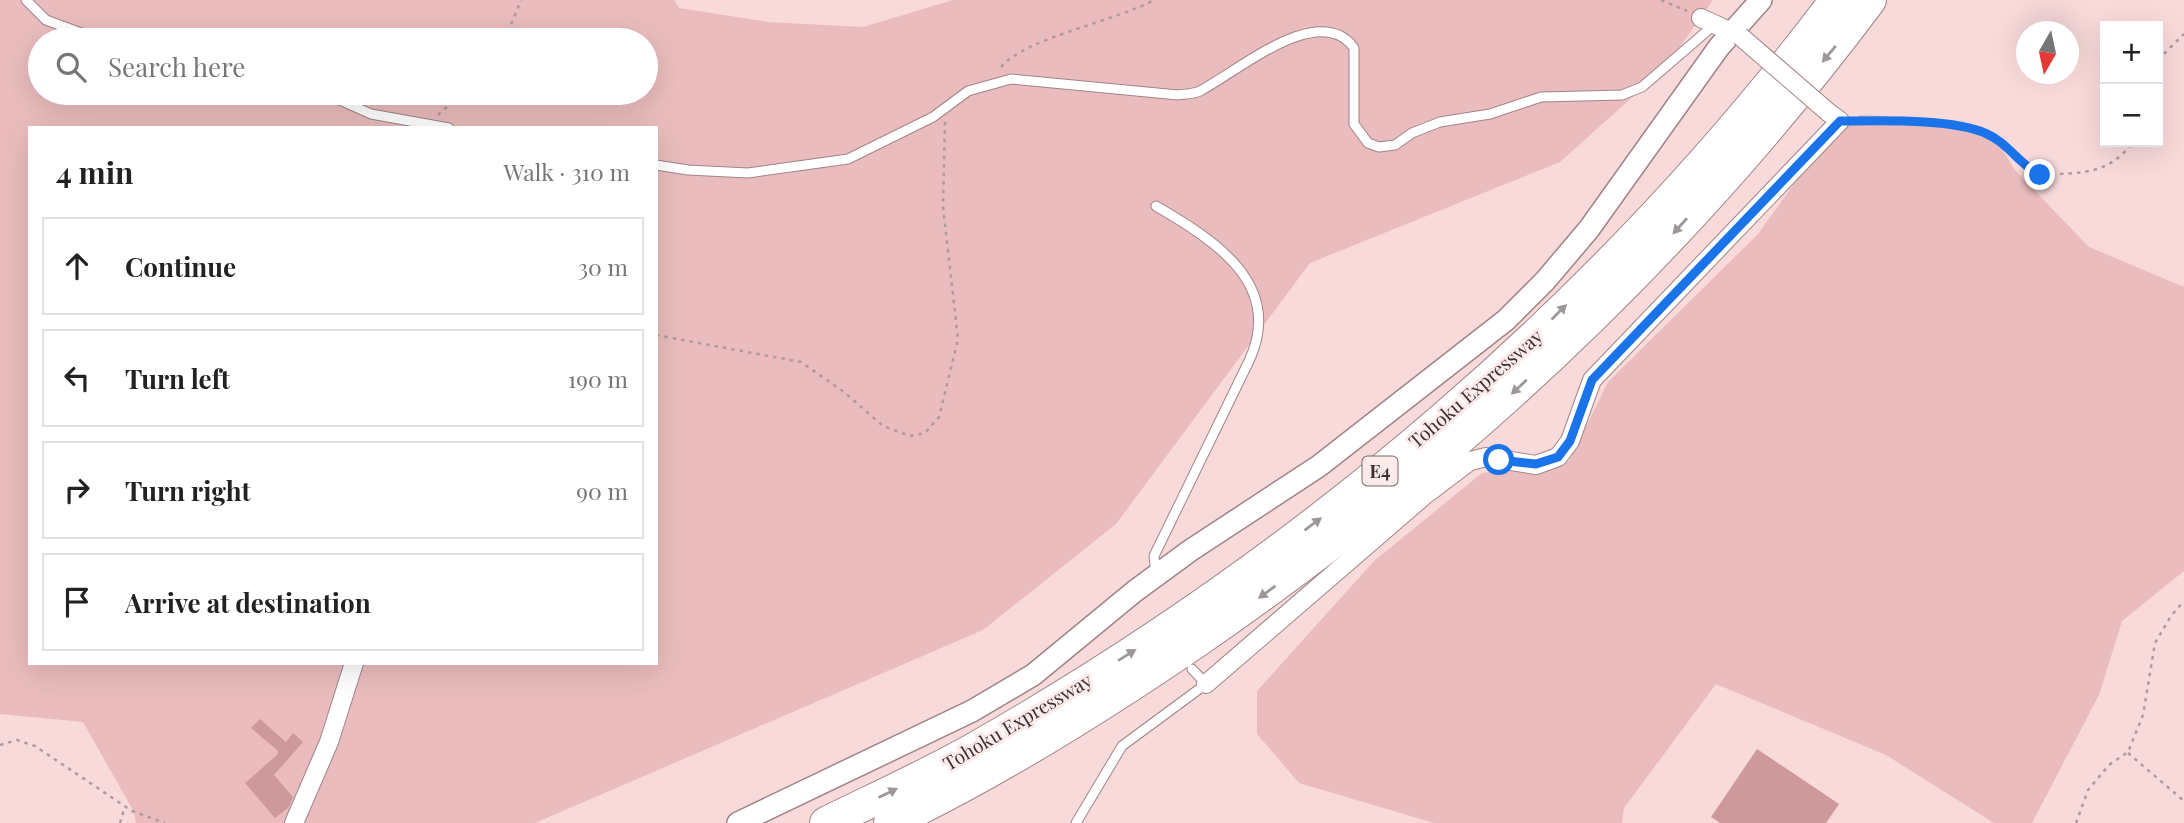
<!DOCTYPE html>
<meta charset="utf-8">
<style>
:root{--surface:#fff;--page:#f6f6f6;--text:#222;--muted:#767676;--line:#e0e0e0}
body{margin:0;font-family:"Playfair Display",serif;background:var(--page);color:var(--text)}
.controls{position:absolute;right:21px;top:21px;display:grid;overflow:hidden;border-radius:0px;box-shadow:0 7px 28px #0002}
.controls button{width:63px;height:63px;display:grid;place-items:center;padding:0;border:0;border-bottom:2px solid var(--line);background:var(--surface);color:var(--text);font:35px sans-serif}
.compass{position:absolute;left:2016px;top:21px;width:63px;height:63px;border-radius:50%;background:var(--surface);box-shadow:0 7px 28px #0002;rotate:189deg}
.stop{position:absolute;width:21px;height:21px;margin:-16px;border:5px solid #1a73e8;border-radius:50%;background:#fff}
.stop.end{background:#1a73e8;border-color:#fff;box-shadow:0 2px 7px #0008}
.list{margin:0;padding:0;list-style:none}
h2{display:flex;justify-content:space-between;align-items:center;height:91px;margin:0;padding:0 28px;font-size:30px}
h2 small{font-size:23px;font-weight:400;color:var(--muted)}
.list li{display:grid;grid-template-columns:46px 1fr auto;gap:21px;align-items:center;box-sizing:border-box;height:98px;margin:0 14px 14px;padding:0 14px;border:2px solid var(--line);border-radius:0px}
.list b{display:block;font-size:26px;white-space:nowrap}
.list em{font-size:23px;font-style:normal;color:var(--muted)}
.icon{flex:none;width:38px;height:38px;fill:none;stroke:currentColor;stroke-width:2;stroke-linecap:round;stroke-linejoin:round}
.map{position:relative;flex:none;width:2184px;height:823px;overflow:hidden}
.search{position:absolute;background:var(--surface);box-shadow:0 7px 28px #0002;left:28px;top:28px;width:630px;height:77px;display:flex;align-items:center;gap:18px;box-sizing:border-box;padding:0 24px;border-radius:38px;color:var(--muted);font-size:26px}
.panel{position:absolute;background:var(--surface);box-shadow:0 7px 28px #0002;left:28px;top:126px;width:630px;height:539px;border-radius:0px}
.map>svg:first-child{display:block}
.green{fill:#eabcbd;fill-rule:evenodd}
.building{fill:#cd999b}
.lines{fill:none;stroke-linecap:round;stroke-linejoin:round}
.service-casing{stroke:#a08485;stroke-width:11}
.minor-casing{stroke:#a08485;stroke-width:20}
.tertiary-casing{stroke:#a08485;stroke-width:24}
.motorway-casing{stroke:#a08485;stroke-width:34}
.path{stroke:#b29a9a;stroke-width:2.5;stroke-dasharray:3.5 5;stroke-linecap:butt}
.service{stroke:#fff;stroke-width:9}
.minor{stroke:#fff;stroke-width:18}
.tertiary{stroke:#fff;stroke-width:21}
.motorway{stroke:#fff;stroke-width:32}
.minor-bridge-casing{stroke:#a08485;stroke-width:20;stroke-linecap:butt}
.minor-bridge{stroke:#fff;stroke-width:18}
.oneway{fill:#9d9797}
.route{stroke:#1a73e8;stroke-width:9}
.labels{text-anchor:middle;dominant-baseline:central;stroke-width:6;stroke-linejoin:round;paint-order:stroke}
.shield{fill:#fdebeb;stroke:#756767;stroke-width:2}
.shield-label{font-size:18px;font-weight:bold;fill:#3b2f2f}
.street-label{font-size:19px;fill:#3b2f2f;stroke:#fdebeb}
</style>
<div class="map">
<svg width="2184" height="823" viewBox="0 0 2184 823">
<rect width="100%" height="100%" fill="#f9dadb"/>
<path class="green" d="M0,0H674L679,8L768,22L863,27L953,0H1713L1665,68L1560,162L1310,263L1116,524L983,630L535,823H136L134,812L83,722L0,714ZM40,40H646V93H40ZM30,128H656V663H30Z
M1860,115L1936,119L1996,140L2015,170L2089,247L2184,287V571L2122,621L2099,695L2032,823H1994L1886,755L1716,684L1624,808L1622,823H1434L1299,783L1257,734V691L1374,561L1482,473L1569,461L1608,382L1758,234L1825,141Z"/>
<path class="building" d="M260,719L286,742L293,733L303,742L274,775L293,797L289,807L275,818L245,783L277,755L278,751L251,728Z
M1757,749L1839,804L1826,823H1720L1711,817Z"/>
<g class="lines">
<g class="service-casing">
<path id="service" d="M26,0L46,20L100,40
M151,40L174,36L198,40
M324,93L371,114L449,128
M656,165L688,170L748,173L848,159L933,117L968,91L1011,79L1178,95C1185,94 1193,94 1200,91C1238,71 1320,0 1354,48V124L1368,143L1379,147L1395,145L1412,133L1440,122L1490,114L1541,97L1622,95L1642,87L1714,25
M1156,574L1154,556L1249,361C1285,284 1214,240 1156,206
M1076,823L1122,746L1206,684L1192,669"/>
</g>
<g class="minor-casing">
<path id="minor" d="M1701,18L1740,36
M1206,684L1425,495L1470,461L1486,457L1536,465L1558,457L1570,441L1592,380L1840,121L1828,112
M294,823L329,742L354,663"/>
</g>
<g class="tertiary-casing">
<path id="tertiary" d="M738,823L972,711L1033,675L1135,591L1191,550L1319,466L1506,320L1545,281L1589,229L1719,47L1761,0"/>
</g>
<g class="motorway-casing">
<path id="motorway" d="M826,823C875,799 926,776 974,749C1306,560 1606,306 1836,0
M890,823C997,772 1099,708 1197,641C1454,464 1683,250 1870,0"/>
</g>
<path class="path" d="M1661,0L1687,11
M505,40L521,0
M2158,60L2184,34
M1001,67C1027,37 1114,22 1154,0
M438,115L462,93
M1855,121C1889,121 1954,120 1985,132C2007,142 2019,163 2040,175C2079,172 2107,177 2133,142
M656,335L801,362L844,392L883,426L910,436L925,433L939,417L958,339L943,207L945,122
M0,745L17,740L35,746L132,811L165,823
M2128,753L2184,801
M120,823L125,806
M2076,823L2088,790L2109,765L2128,752L2143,715L2155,643L2171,616L2184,601"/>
<use href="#service" class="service"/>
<use href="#minor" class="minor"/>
<use href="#tertiary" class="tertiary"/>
<use href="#motorway" class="motorway"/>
<g class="minor-bridge-casing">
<path id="minor-bridge" d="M1740,36L1828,112"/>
</g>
<use href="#minor-bridge" class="minor-bridge"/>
</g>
<defs><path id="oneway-solid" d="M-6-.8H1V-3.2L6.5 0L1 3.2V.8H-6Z" transform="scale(1.75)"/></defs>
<g class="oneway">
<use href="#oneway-solid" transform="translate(1829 54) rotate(130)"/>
<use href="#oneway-solid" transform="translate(1680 226) rotate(132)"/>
<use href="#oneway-solid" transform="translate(1559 312) rotate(-45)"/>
<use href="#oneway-solid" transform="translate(1519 387) rotate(137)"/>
<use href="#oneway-solid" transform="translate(1313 524) rotate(-37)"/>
<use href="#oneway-solid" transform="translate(1267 592) rotate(144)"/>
<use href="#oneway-solid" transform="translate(1127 655) rotate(-32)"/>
<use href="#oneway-solid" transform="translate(888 793) rotate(-26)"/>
</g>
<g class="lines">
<path class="route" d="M1499,460L1536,464L1558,457L1570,441L1592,380L1840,121C1878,121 1951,118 1985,133C2007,142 2019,164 2040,175"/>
</g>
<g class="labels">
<rect class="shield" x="1362.5" y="456.5" width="35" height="29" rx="5"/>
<g class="shield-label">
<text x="1380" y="471">E4</text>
</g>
<g class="street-label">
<text transform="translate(1475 388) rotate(-41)">Tohoku Expressway</text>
<text transform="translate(1017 721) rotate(-31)">Tohoku Expressway</text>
</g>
</g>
</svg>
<div class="controls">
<button>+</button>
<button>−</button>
</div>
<svg class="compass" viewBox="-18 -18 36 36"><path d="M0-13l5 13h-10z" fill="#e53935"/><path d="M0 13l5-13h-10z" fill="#767676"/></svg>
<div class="stop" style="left:1499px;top:460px"></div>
<div class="stop end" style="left:2040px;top:175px"></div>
<div class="search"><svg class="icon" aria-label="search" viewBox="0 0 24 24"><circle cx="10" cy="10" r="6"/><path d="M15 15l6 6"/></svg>Search here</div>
<section class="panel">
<h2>4 min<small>Walk · 310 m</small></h2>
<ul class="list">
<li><svg class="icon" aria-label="ahead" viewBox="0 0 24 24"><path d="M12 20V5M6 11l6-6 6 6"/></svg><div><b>Continue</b></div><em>30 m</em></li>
<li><svg class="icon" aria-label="left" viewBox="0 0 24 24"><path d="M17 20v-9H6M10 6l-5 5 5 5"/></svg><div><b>Turn left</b></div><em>190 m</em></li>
<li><svg class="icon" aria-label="right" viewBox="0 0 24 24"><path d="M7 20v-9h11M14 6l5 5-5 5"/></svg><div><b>Turn right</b></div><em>90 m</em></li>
<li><svg class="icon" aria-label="arrive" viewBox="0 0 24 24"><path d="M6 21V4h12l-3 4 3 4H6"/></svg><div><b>Arrive at destination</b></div></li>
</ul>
</section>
</div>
